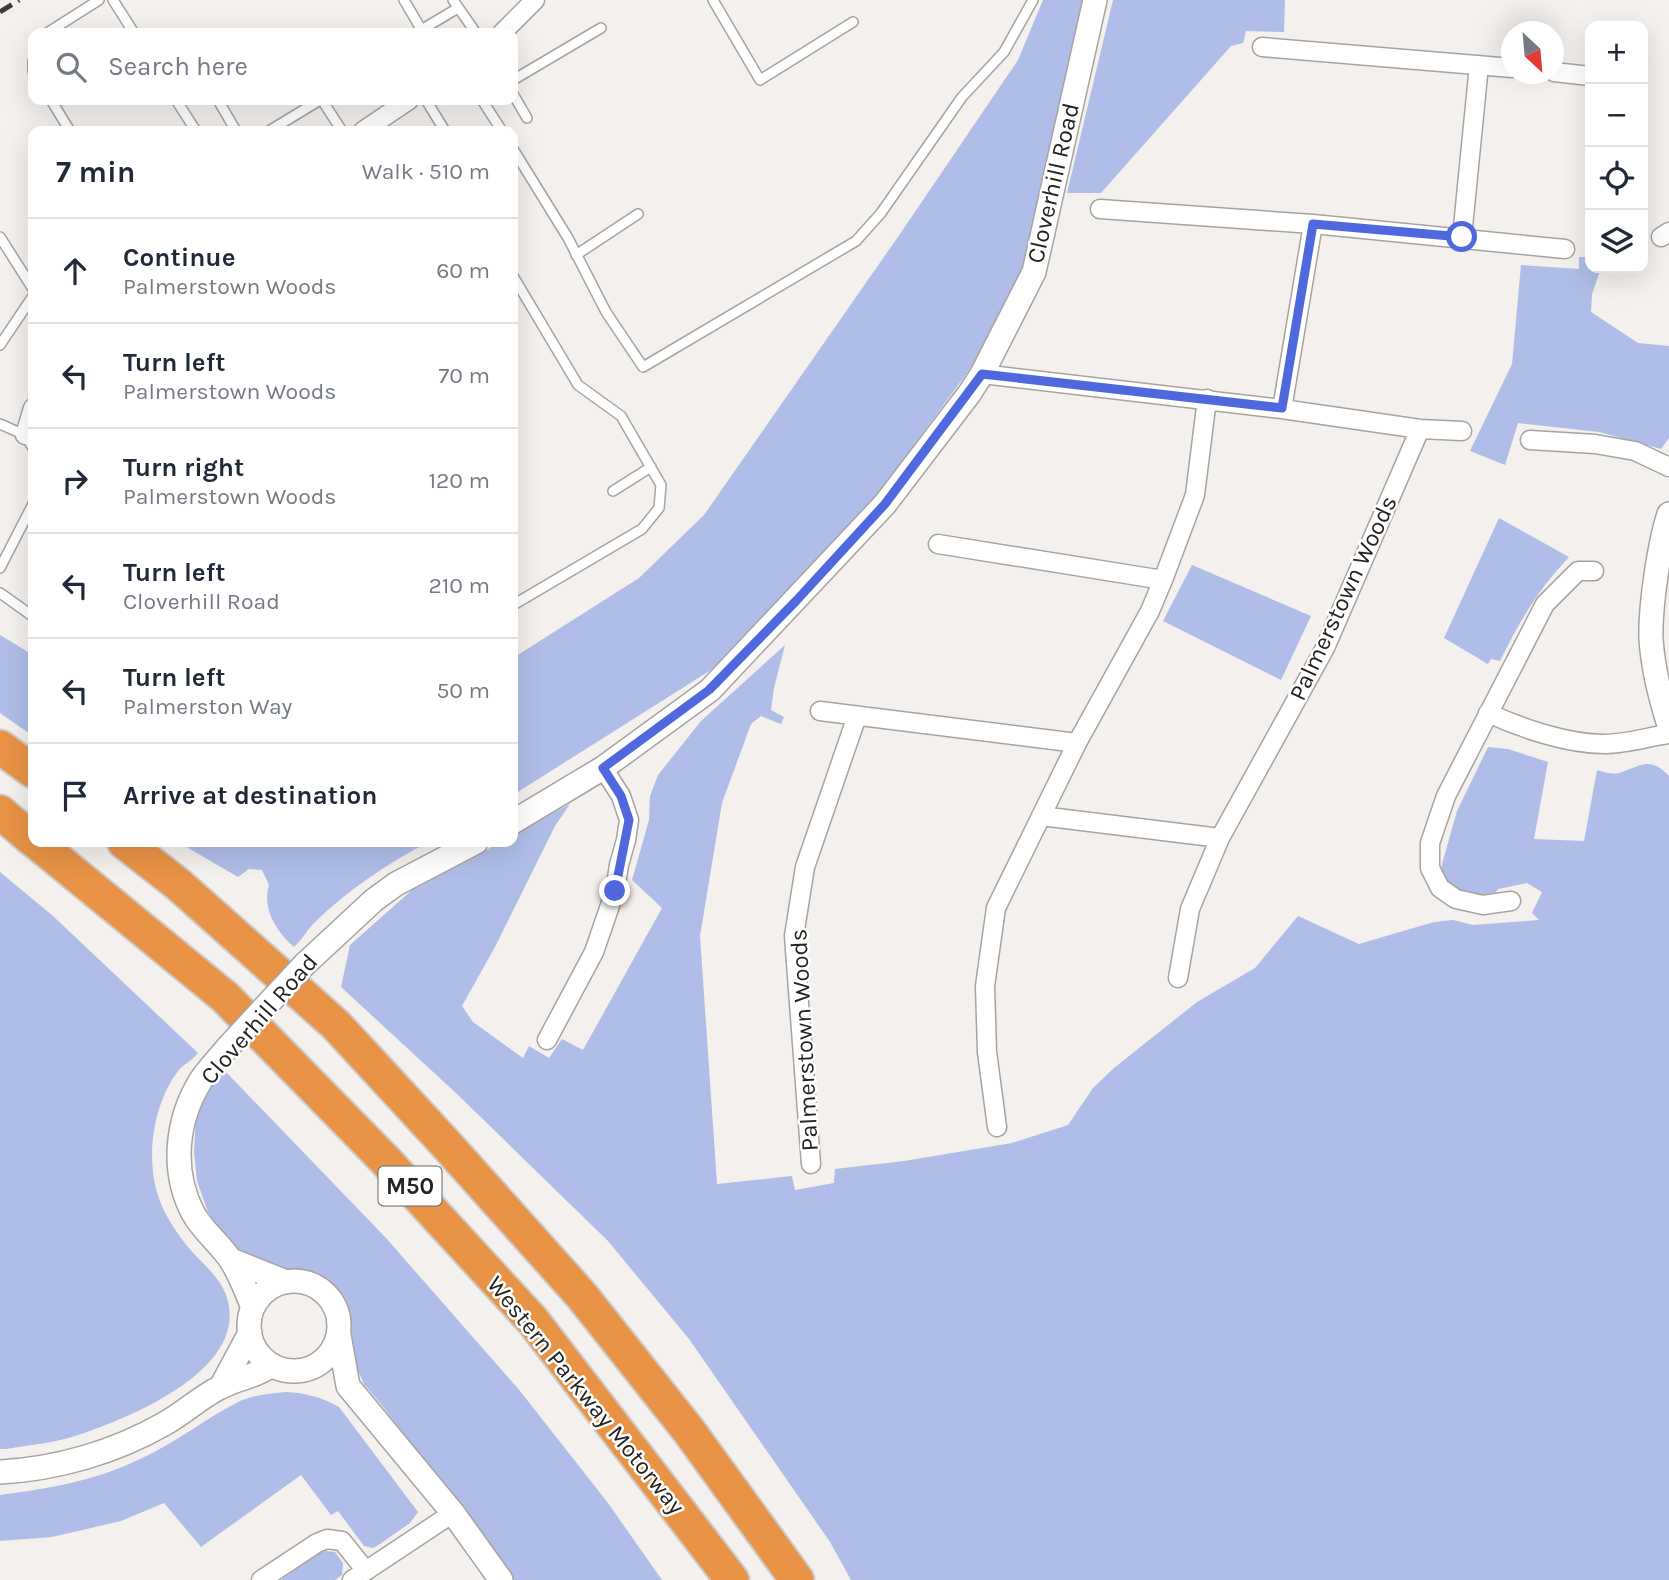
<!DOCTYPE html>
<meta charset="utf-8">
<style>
:root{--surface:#fff;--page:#f6f6f7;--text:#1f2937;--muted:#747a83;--line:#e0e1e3}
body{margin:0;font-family:Karla,sans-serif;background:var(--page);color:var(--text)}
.controls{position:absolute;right:21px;top:21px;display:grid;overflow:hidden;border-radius:14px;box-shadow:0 7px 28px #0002}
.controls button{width:63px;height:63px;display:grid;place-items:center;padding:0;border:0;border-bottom:2px solid var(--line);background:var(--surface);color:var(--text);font:35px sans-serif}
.compass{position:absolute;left:1501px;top:21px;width:63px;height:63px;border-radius:50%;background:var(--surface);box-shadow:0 7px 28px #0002;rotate:154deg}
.stop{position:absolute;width:21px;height:21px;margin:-16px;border:5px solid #4f68dd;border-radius:50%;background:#fff}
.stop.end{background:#4f68dd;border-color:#fff;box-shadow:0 2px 7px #0008}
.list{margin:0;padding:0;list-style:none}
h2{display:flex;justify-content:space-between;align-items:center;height:91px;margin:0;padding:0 28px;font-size:30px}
h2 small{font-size:23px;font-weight:400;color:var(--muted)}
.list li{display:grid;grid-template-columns:46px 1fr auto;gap:21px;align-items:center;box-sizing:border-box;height:105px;padding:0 28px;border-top:2px solid var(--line)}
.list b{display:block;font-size:26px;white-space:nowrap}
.list p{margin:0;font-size:23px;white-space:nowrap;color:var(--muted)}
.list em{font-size:23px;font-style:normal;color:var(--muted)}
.icon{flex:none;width:38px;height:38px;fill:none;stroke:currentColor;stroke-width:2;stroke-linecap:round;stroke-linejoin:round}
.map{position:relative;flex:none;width:1669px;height:1580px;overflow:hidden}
.search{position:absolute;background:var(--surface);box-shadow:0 7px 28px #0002;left:28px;top:28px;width:490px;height:77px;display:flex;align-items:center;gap:18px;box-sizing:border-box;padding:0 24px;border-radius:14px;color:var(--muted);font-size:26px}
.panel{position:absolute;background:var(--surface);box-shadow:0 7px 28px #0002;left:28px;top:126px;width:490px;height:721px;border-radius:14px}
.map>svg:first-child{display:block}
.green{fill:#afbde8}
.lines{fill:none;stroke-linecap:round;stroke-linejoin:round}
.service-casing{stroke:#a6a4a1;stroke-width:12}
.minor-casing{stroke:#a6a4a1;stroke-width:21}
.tertiary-casing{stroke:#a6a4a1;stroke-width:26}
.motorway-casing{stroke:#cacaca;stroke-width:37}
.service{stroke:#fff;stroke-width:9}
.minor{stroke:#fff;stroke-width:18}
.tertiary{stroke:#fff;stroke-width:23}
.motorway{stroke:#e89346;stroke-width:33}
.rail{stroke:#3d3c3b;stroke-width:5;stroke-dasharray:14 7;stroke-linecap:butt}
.tertiary-bridge-casing{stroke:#a6a4a1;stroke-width:26;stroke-linecap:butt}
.tertiary-bridge{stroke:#fff;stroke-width:23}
.route{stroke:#4f68dd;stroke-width:9}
.labels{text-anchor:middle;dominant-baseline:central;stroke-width:5;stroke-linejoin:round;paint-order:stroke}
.shield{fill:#fff;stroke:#666564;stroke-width:2}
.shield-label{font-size:23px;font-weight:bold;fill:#242322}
.street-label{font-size:24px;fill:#242322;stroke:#fff}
</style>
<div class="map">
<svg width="1669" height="1580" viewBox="0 0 1669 1580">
<rect width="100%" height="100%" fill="#f3f0ed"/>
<path class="green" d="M1043,0H1086L1023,270L970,369L880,491L719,665L513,795V658L639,578L704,515L900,234L1018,60Z
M1113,0H1285L1284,32L1246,31L1243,43L1231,46L1101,193H1067Z
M1579,257H1590V268H1601L1592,294L1591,312L1638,343L1669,346V438L1661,449L1599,432L1518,423L1505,465L1470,451L1512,364L1521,265L1579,269Z
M1499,518L1569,557C1538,590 1520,620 1500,661L1491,659L1488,664L1444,638Z
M1192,565L1311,616L1281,680L1163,621Z
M0,635L33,655V736L0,713Z
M785,645L774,688L771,710L784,717L781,724L761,716L751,724L722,803L700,936L717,1184L792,1176L795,1190L834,1183L835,1169L904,1161L1012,1143L1068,1125L1093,1088L1114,1068L1197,1002L1255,968L1298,916L1359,944L1434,922L1453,920L1473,925L1539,920L1532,913L1542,892L1527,883L1498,889L1494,895L1482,898L1447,887L1441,873L1442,864L1457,811L1488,747L1508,749L1548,762L1534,839L1584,841L1597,770C1604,772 1612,775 1619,773C1640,767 1649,755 1669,776V1580H851L830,1542L689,1339L608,1241L457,1094L341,987L350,945L412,890L501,842H513V835L570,804L555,826L496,945L462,1006L473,1022L523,1058L529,1046L549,1058L562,1039L583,1050L662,908L632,880L649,820L650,796L658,775L701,721Z
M178,842H428C387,864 349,889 315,922C307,930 302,940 294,947C276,931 262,909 269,885L262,870L249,869L238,877Z
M0,872L53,916L198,1053C191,1062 182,1064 176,1074C152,1107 145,1163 160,1201C165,1215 175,1230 184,1242C197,1260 218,1273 226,1295C253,1369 127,1419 75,1436C53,1443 29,1445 7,1449H0Z
M225,1071L386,1238L520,1391L608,1503L662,1580H510L458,1506L384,1408L364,1384L356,1366L348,1304L334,1285L318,1275L282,1269L242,1253L224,1235L208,1212L197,1181L194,1152L196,1117L213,1083Z
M285,1392C306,1393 321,1397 339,1407L418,1512L410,1523L377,1546L373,1548L364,1546L338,1511L331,1515L301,1475L201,1547L164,1503L121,1521L52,1537L0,1541V1495C47,1489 98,1480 140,1459C175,1443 205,1419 238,1402C252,1395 268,1394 285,1392Z
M326,1551L335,1552L343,1563L342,1575L335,1580H281L318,1553Z"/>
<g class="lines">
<g class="service-casing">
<path id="service" d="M113,0L134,33
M404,0L421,29
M453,0L476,33
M713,0L760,80L853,22
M47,33L99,0
M416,33L458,8
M33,61V71
M513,80L601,28
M513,94L527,118
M51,100L70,131
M176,100L196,131
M218,100L236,131
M322,100L342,131
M426,100L445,131
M482,100L502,131
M269,131L320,100
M513,149L568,238L606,312L643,367L856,241L881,213L962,97L1004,52L1033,0
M0,237L33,289
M576,255L638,214
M513,276L578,385L621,416L661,485L659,508L642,529L513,605
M0,345L33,296
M0,424L25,435L33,448
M613,491L651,467
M0,568L33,504
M0,593L31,615"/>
</g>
<g class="minor-casing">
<path id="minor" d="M502,33L535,0
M1262,47L1512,68
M1554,72L1590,76
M363,131L409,100
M1100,209L1313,224L1565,249
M1462,237L1479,65
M1661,237L1669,232
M982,374L1282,409L1420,429L1462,431
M1282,409L1313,224
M25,435L33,408
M1530,440L1595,444L1635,451L1669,467
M938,544L1163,580
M820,711L1077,743
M1488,713C1521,728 1567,744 1604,744C1625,744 1648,737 1669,734
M1041,816L1220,838
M1511,901L1483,905L1456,899L1440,888L1430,868V843L1446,796L1545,604L1578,571H1594
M1178,978L1190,909L1220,838L1325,648L1420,429
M547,1040L594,952L615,891L619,865L626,840L629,820L621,796L603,768
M997,1127L987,1052L985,986L996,908L1077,743L1150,611L1163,580L1195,495L1207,399
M811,1164L794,936L805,867L857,716
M261,1580L317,1543L327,1539L342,1541L366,1571
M352,1580L453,1513"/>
</g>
<g class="tertiary-casing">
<path id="tertiary" d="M1669,514C1659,545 1650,607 1651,639C1653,669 1660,697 1669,725
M513,822L603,768L710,690L885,504L969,394L982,374L1034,272L1095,0
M304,965L374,900L396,884L476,842
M228,1047C219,1058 208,1069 201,1080C176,1120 171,1171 193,1213C203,1231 219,1243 230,1259C240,1273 246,1292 253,1307
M231,1260L286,1282
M249 1326a45 45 0 1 1 90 0a45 45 0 1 1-90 0Z
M339,1335L348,1386L453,1513L501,1580
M221,1387L250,1333
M0,1472C57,1469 115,1452 164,1424C183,1414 204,1394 223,1386C242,1377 252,1378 272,1365"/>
</g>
<g class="motorway-casing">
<path id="motorway" d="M0,747L33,771
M0,812L33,840
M36,842L225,997L385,1160L533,1321L732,1580
M124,842L179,885L336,1025L445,1143L582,1296L689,1431L797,1580"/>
</g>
<use href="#service" class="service"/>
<use href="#minor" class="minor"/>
<use href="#tertiary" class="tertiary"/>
<use href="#motorway" class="motorway"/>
<path class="rail" d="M0,12L19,0"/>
<g class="tertiary-bridge-casing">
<path id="tertiary-bridge" d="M228,1047L304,965"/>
</g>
<use href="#tertiary-bridge" class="tertiary-bridge"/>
</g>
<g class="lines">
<path class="route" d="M615,891L629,820L621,796L603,768L709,690L796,601L885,504L982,374L1282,408L1313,224L1462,237"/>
</g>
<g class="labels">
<rect class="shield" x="378.5" y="1166.5" width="63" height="39" rx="5"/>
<g class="shield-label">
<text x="410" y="1186">M50</text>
</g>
<g class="street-label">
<text transform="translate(1053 183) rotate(-77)">Cloverhill Road</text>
<text transform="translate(1343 598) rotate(-65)">Palmerstown Woods</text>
<text transform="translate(259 1019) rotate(-49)">Cloverhill Road</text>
<text transform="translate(804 1040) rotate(-93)">Palmerstown Woods</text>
<text transform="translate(586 1395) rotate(51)">Western Parkway Motorway</text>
</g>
</g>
</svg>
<div class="controls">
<button>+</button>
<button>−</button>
<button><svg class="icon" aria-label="locate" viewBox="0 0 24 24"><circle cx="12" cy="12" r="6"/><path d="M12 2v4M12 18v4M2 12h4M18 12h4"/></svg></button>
<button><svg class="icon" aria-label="layers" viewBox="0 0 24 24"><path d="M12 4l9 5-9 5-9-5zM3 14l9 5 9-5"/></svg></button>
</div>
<svg class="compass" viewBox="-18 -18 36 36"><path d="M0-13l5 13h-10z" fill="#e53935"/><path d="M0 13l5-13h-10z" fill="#747a83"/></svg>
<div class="stop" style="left:1462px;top:237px"></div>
<div class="stop end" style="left:615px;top:891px"></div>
<div class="search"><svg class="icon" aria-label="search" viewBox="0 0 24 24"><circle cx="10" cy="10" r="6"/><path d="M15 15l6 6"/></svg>Search here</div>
<section class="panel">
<h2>7 min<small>Walk · 510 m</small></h2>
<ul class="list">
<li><svg class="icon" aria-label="ahead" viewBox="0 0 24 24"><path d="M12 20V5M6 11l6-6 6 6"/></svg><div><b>Continue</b><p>Palmerstown Woods</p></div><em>60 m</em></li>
<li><svg class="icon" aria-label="left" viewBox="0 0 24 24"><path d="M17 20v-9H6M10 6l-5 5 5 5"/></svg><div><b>Turn left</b><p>Palmerstown Woods</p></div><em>70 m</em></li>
<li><svg class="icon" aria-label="right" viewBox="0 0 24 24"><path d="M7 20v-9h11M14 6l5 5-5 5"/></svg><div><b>Turn right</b><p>Palmerstown Woods</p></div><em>120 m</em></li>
<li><svg class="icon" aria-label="left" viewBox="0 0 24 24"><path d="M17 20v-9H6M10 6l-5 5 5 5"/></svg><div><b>Turn left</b><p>Cloverhill Road</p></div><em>210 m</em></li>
<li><svg class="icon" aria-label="left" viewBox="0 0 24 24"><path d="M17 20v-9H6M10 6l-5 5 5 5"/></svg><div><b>Turn left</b><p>Palmerston Way</p></div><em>50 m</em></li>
<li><svg class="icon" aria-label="arrive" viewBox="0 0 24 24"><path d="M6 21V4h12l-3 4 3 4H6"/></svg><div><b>Arrive at destination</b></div></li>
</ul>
</section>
</div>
